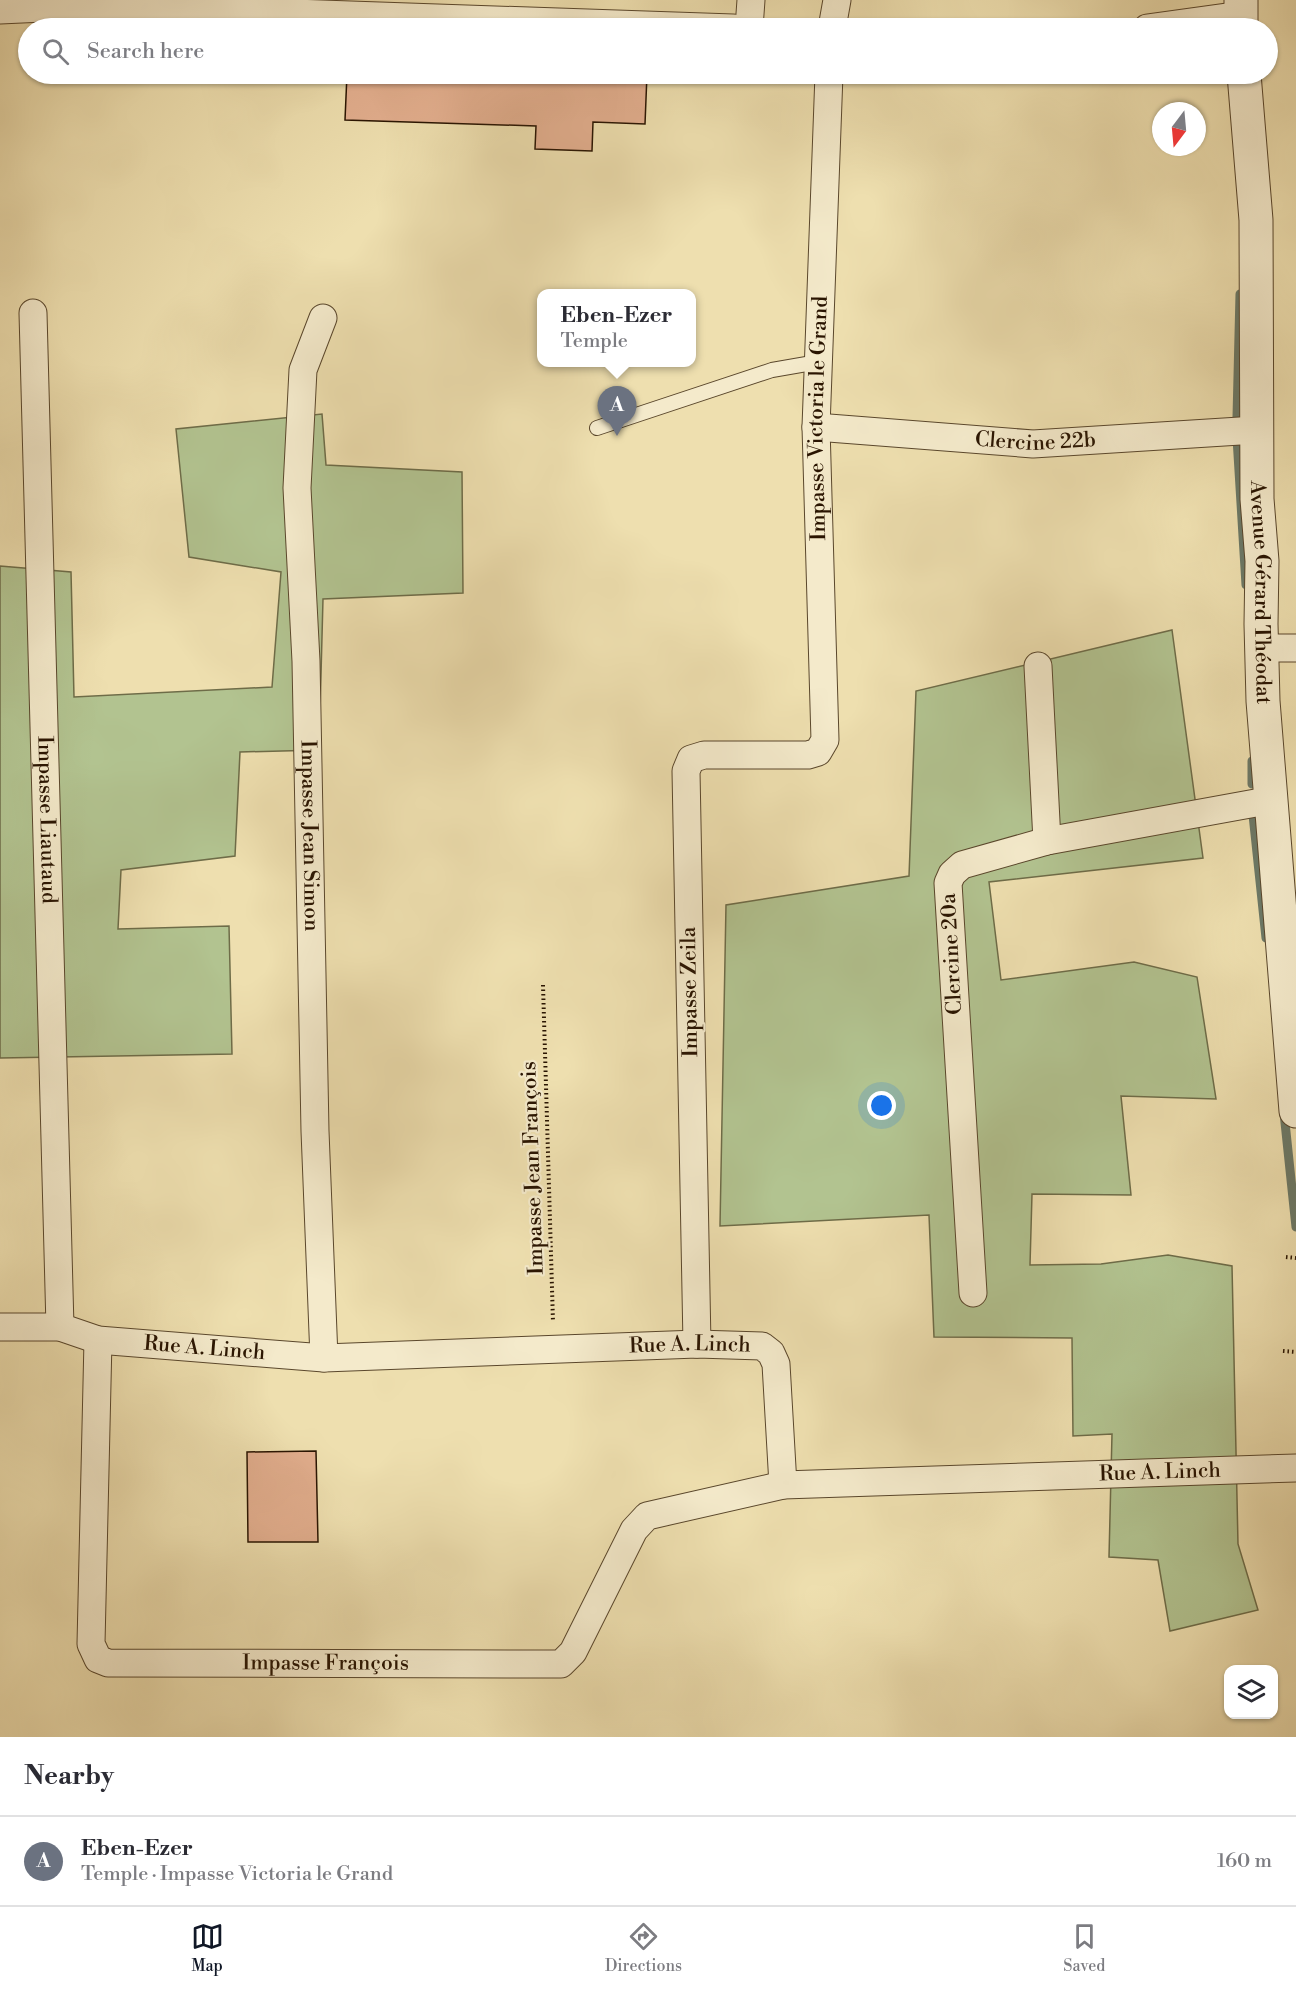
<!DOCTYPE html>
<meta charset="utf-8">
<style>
:root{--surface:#fff;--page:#f2f2f3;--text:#2b2b33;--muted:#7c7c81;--line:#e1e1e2;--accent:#111827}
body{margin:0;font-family:"Libre Bodoni",serif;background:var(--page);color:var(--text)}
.controls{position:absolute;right:18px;bottom:18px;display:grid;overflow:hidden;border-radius:12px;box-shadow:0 2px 4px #0004}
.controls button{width:54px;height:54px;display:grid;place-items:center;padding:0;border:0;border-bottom:2px solid var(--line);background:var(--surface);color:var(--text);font:30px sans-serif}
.compass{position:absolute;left:1152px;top:102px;width:54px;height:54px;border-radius:50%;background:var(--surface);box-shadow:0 2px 4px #0004;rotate:196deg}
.you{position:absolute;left:882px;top:1106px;width:21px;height:21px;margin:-15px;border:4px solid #fff;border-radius:50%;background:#1a73e8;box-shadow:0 0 0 9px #1a73e833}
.badge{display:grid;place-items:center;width:39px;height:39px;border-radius:50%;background:var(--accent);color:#fff;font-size:20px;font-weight:700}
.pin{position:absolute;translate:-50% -50px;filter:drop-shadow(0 2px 3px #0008)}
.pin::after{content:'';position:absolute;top:32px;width:21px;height:18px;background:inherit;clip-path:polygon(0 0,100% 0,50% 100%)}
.popup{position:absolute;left:537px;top:289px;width:159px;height:78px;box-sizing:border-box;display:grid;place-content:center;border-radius:12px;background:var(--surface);filter:drop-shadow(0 2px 4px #0005);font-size:20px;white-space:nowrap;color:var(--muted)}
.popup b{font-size:22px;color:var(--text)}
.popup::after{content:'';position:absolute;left:50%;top:100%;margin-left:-12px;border:12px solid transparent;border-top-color:var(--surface)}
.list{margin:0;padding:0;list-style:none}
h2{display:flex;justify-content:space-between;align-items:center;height:78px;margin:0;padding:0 24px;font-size:26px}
h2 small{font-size:20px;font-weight:400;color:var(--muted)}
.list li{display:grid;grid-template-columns:39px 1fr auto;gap:18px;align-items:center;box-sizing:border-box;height:90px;padding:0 24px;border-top:2px solid var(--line)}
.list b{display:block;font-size:22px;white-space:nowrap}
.list p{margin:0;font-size:20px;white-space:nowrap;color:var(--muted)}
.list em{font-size:20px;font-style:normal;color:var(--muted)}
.icon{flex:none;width:33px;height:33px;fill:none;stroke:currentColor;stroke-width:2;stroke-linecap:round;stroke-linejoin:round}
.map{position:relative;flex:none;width:1296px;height:1737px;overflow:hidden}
.search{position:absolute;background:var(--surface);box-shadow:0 2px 4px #0004;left:18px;right:18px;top:18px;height:66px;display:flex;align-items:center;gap:15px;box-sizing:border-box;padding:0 21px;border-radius:33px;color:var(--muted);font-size:22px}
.sheet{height:168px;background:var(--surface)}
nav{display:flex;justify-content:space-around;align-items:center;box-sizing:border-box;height:84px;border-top:2px solid var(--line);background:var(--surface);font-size:16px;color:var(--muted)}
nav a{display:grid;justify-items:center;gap:3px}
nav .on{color:var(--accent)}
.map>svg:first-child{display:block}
.green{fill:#b2c390;stroke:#6e6c48;stroke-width:1.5}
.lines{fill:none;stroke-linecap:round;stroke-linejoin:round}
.stream{stroke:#6c7967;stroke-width:9}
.building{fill:#e2ae8e;stroke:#291401;stroke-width:1.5}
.service-casing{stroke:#5a472c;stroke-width:16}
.minor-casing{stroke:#5a472c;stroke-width:29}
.tertiary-casing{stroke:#5a472c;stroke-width:35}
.path{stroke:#291401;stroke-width:4;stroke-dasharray:1.5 3;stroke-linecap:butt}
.service{stroke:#f4eacb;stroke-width:14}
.minor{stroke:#f4eacb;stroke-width:27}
.tertiary{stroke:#f4eacb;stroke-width:33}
.labels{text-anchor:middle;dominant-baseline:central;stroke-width:4.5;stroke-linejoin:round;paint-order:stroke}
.street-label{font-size:21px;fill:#291401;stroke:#f4eacb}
</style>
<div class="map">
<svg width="1296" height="1737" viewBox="0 0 1296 1737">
<rect width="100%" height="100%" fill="#eedfaf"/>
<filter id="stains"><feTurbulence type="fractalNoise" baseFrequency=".00333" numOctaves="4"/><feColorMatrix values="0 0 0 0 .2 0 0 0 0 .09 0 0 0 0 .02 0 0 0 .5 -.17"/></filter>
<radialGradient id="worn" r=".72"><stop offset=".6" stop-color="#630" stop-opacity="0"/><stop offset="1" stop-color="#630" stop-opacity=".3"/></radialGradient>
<path class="green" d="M322,414L326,465L462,472L463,593L323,599L319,750L240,752L235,856L121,870L118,929L229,926L232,1054L0,1058V566L71,572L74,697L272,687L281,572L189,557L176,429Z
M1172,630L1203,858L989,882L1001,980L1134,962L1197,977L1216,1099L1121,1096L1131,1195L1032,1194L1030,1265L1101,1264L1168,1255L1232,1266L1238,1544L1258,1610L1170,1631L1158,1560L1109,1557L1112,1434L1073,1436L1072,1338L934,1337L929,1215L720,1226L726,905L909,876L916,691Z"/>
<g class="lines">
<path class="stream" d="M1237,417L1240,294
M1237,438L1246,585
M1252,784V761
M1253,815L1266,938
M1284,1113L1296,1227"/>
</g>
<path class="building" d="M347,74H647L645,124L593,122L592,151L535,149L536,126L345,120Z
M316,1451L318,1542H248L247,1452Z"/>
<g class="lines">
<g class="service-casing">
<path id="service" d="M597,428L772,370L818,362"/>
</g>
<g class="minor-casing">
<g id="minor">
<path d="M0,10L87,6L733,28"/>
<path d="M749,28L751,0"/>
<path d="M832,28L837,0"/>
<path d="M1147,28L1241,15"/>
<path id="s1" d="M33,313L60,1327"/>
<path id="s2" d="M323,318L303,370L297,488L306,661L315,1131L324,1358"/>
<path id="s3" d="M816,427L1033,444L1256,430"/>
<path d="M1262,648H1296"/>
<path d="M1038,666L1047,841"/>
<path d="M973,1293L948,883L952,874L962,865L1047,841L1272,800"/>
<path id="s4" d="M0,1327H60L98,1340L324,1358L697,1344L762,1346L771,1353L776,1364L783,1485L1296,1468"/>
<path id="s5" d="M98,1340L91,1644L98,1659L108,1663L561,1664L573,1652L634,1530L647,1516L783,1485"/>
<path id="s6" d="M697,1344L686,771L691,759L704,755H808L818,752L825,740L816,427L829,74"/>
</g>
</g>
<g class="tertiary-casing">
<g id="tertiary">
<path d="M1241,0V28"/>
<path id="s7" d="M1244,74L1256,220L1257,499L1262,561L1261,624L1263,701L1296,1111"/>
</g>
</g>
<path class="path" d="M543,985L553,1322
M1286,1257L1296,1258
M1283,1351L1296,1352"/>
<use href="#service" class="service"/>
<use href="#minor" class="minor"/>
<use href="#tertiary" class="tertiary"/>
</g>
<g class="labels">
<g class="street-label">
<text stroke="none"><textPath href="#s6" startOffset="1050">Impasse Victoria le Grand</textPath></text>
<text stroke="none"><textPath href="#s3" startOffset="220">Clercine 22b</textPath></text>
<text stroke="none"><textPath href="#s7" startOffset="519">Avenue Gérard Théodat</textPath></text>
<text stroke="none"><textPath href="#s1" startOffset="507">Impasse Liautaud</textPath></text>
<text stroke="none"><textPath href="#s2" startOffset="522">Impasse Jean Simon</textPath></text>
<text transform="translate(952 954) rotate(-93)">Clercine 20a</text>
<text transform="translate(690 992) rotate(-91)">Impasse Zeila</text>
<text transform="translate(533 1168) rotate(-92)">Impasse Jean François</text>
<text stroke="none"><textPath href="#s4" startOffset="693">Rue A. Linch</textPath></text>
<text stroke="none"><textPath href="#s4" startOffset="207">Rue A. Linch</textPath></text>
<text stroke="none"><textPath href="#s4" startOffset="1287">Rue A. Linch</textPath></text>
<text stroke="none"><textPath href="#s5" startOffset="549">Impasse François</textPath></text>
</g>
</g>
<rect width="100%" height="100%" filter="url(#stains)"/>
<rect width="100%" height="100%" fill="url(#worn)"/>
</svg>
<div class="controls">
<button><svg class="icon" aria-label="layers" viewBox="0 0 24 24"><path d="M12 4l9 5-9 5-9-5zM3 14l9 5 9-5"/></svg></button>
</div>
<svg class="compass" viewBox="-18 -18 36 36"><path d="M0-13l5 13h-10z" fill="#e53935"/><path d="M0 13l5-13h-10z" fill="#7c7c81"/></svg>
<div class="you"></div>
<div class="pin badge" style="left:617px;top:436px;background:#6b7280">A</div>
<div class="popup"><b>Eben-Ezer</b>Temple</div>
<div class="search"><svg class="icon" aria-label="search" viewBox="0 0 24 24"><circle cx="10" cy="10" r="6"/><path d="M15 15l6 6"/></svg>Search here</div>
</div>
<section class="sheet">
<h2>Nearby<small></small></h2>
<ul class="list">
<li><span class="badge" style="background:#6b7280">A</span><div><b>Eben-Ezer</b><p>Temple · Impasse Victoria le Grand</p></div><em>160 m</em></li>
</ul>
</section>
<nav>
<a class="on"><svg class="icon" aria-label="map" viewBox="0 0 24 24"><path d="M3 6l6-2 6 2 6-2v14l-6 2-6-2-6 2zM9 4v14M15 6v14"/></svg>Map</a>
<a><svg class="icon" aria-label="directions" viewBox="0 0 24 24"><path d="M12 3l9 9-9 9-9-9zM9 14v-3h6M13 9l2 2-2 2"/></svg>Directions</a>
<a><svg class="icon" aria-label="saved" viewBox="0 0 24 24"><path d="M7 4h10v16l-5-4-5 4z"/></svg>Saved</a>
</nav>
